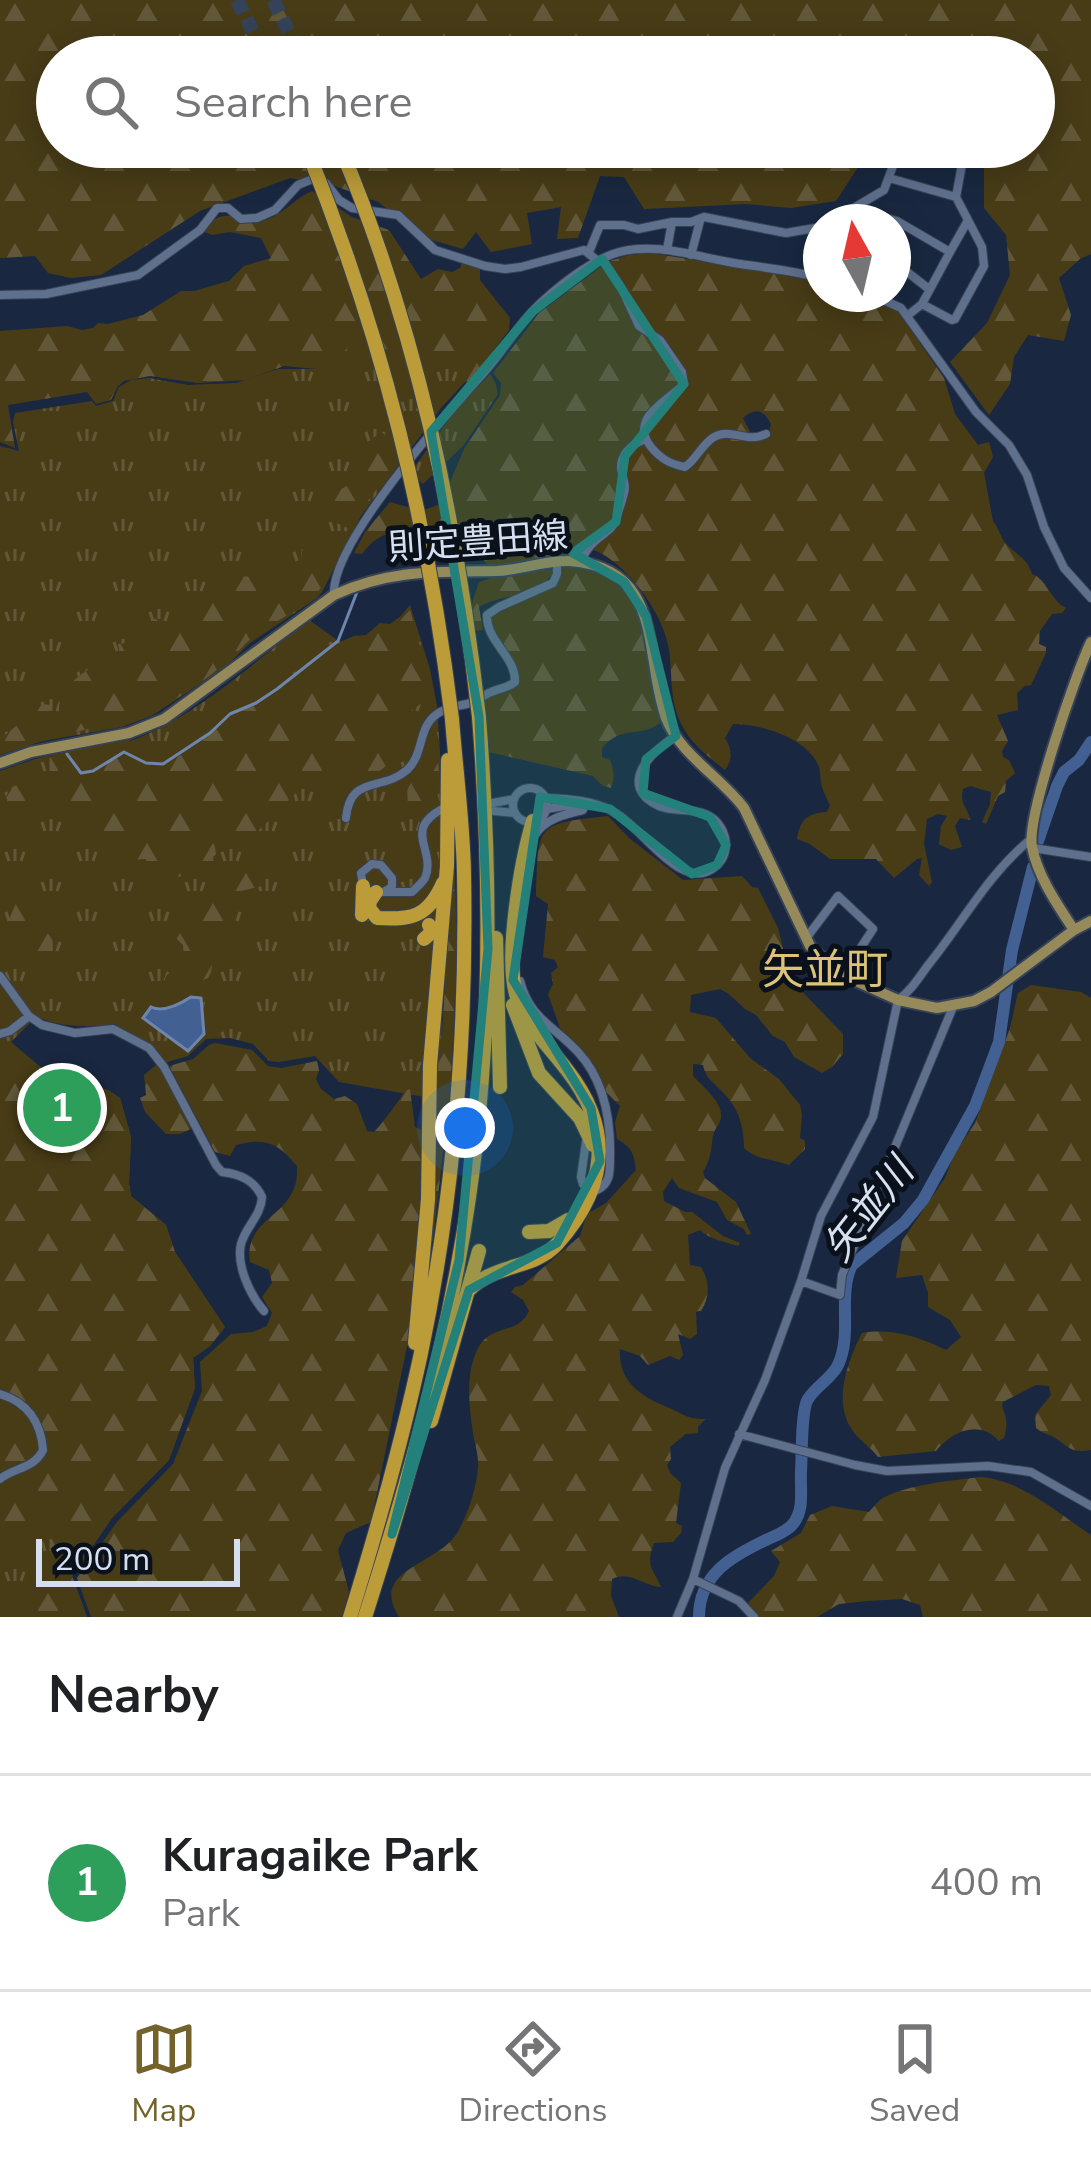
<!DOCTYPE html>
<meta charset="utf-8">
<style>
:root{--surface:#fff;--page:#f2f2f2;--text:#202124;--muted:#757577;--line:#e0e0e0;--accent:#73632b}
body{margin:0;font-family:"Nunito Sans","Noto Sans JP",sans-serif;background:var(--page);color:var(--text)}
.compass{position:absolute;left:803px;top:204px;width:108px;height:108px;border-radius:50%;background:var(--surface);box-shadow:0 6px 30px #0003;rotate:352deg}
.scale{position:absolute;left:36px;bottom:30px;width:204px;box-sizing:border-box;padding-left:12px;border:6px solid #d5dff0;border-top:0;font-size:33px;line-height:42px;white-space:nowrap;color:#d5dff0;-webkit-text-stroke:9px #0a111b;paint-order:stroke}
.you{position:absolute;left:465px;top:1128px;width:42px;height:42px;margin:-30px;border:9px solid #fff;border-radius:50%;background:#1a73e8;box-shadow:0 0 0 18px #1a73e833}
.badge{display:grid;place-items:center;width:78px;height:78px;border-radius:50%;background:var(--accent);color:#fff;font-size:39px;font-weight:700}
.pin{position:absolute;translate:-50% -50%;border:6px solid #fff;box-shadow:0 3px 12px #0006}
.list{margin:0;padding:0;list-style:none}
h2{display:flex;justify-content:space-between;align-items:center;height:156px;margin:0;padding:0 48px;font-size:51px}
h2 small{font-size:39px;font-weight:400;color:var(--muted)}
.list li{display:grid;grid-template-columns:78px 1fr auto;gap:36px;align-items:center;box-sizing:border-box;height:216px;padding:0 48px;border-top:3px solid var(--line)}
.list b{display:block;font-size:45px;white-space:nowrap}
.list p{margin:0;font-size:39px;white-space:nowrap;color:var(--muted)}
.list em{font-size:39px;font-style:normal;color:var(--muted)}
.icon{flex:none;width:66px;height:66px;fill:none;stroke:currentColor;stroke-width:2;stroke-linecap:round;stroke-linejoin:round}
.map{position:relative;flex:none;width:1091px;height:1617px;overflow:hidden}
.search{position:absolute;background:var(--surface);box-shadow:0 6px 30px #0003;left:36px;right:36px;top:36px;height:132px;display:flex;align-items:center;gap:30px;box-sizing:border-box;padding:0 42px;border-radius:66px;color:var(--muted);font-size:45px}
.sheet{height:372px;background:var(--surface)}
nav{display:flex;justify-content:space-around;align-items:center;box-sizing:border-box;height:168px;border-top:3px solid var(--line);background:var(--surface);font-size:33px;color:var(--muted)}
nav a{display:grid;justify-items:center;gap:6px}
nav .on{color:var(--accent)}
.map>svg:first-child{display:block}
.grass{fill:url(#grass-tufts)}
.forest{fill:url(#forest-firs)}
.water{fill:#426092;stroke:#6e86ae;stroke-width:3}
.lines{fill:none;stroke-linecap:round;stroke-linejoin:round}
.stream{stroke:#6e86ae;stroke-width:3}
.river{stroke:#426092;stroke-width:12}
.highway-tunnel{stroke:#35435a;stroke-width:14;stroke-dasharray:14 7;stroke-linecap:butt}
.minor-casing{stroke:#364256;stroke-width:10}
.major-casing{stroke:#364256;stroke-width:14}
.highway-casing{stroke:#364256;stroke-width:16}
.minor{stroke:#5f708d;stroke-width:8}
.major{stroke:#968a5b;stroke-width:10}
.highway{stroke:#bb9c39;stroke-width:14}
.highway-bridge-casing{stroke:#364256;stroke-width:16;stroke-linecap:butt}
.highway-bridge{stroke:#bb9c39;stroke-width:14}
.marked{fill:#23807b;fill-opacity:0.2;stroke:#23807b;stroke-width:9;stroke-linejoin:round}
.labels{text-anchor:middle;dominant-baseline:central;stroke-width:10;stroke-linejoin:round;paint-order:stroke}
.street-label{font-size:36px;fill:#d5dff0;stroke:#0a111b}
.water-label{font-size:39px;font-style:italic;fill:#d8e1f1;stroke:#0a111b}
.quarter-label{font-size:42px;fill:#ddc377;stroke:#0a111b}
</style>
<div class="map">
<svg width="1091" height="1617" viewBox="0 0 1091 1617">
<defs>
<pattern id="grass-tufts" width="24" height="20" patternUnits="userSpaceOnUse" patternTransform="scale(3)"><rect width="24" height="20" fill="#483c17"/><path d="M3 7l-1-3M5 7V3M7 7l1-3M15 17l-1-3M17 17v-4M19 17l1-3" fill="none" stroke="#625839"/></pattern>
<pattern id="forest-firs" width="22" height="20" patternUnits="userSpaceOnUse" patternTransform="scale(3)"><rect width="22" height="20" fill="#483c17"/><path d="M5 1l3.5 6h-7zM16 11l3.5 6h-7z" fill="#625839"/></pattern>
</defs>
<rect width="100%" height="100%" fill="#192840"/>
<path class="grass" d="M345,297L475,371L441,408L361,516L322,592L317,598L250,643L224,668L153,715L122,727L43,741L0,755V446L19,451L13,422L15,413L92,401L96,406L113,401L119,387L131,380L149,378L188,385L236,383L278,369H319L325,362Z
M490,374L496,384L498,394L463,446L423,484L410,473L456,410Z
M410,605L430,669L437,706L443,801L442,1100L339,1082L315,1056L279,1062L269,1061L253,1044L230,1038L206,1039L188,1056L164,1063L153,1050L119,1031L116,1024C89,1027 63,1028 36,1017L11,1042L44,1070L79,1075L94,1086L108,1090L120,1098L131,1137L129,1184L131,1196L166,1225L175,1252L225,1327L210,1346L193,1358L195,1388L169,1460L112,1518L72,1576L87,1617H0V771L35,759L128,737L130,741C195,718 254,662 309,620L340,642L354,636L366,635L380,623L390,624L401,616Z"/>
<path class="forest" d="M0,0H1091V254L1080,259L1059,278L1071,315L1064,341L1028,335L1014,357L1010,384L989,415L950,362L987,323L1010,275L1006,235L984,208V147H1034V57H57V147H871L836,201L791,208L746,204L644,209L624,177L600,176L578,238L557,239L561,207L527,213L532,244L491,252L476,232L463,249L428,239L378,202L335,186L290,178L200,211L101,275L71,278L48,273L35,256L0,258Z
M312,191L352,217L389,230L421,279L438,269L452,272L460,268L462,262L480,267V280L510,318L509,330L468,385L446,356L350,345L327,370L284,366L246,380L197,383L150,376L124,381L118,386L111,400L96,404L87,392L8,405L15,448L0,442V331L67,326L82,330L93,328L98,323L108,324L143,315L181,291H194L229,281L244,266L271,258L261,238L230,232L212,235L202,231C228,199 240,229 268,219C285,213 295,198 312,191Z
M650,253L790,275L821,283V294H859L897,310L944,378L955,414L978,445L989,442L993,457L984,473L993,521C997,526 999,532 1002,538C1010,553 1026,554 1032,574C1048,580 1050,600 1066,608L1062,613L1052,614L1040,631L1039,644L1046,647V653L1031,685L1025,686L1017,693L1018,710L997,715L1008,741L1002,751L1003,757L1009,760L1015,773L1006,781L1005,792L998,796L986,824L982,822L990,804L991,792L970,786L963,789C959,804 968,808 970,820L960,818L955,826L962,847L951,850L939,844L941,826L947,816L938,814L927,819L924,844L932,882L929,886L919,875L922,858L917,859L894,878L876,859H830L810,844L797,839C800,820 807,813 827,812L830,805C827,799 824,793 822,787C820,781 821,774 819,767C808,738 761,724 733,724L725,738C732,750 733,759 725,770C705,754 685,739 677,714C670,693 672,670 669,649C664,614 625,560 591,549C600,541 614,531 618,521C629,491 610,460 645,442C658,457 668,471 690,469C698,459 707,444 718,438C735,431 748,447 768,436L771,424C764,410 755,407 743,418L752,436L719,433L687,465L667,460L647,438L648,420L671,398L684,391L686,384L685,372L641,324L607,262L629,255Z
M603,265C614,282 621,299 631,316C644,339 677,351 681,384L641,426V437L622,456C622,468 625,485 622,495C621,499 618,501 617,504C614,511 617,515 614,523C601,549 517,565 489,566L475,551L460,549L408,552L404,536C387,528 372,540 362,554L354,553L365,532L390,502L421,511L449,501L450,482L464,449L500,395L501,383L493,373L539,313Z
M381,432L384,434L393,468L357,515L350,529L323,517V506L327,495C352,487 376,468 372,439Z
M304,539L312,542L322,563L326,581C309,608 275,619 251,639C243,645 238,653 230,659C202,683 168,708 133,719L0,749L4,736L43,704L50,705L52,713L59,712C58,687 79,677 98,662L103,663L105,673L113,677L122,666L118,644L127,643L132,631L144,630L150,636L155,633L150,622L153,619H162L167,628C172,622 172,614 177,608C186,595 211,590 226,584L233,588L242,576C264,579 286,578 301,560Z
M561,567C637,563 645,628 652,686C654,699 658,711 660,723C639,739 622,724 602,748V757L610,760C614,768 615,780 611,788L603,786L593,776L488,752L483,701C497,691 513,695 519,677C512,656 493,641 490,619L494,613L556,585L562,575Z
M546,569L554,570C542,598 503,593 479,607L483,630L474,631L471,606L479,582L497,576Z
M410,610L431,687L426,702C397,712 406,735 394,755C374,791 344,766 317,778C288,791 262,841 230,845L217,827L212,828L216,854L213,857L214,863L208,869L178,877L169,871L166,878L145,859L125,860L79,825L72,806L61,797L62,782L55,781L56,797L32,802L9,801L6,797L10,788L50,771V758L65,755L81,775L93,773L123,753C134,757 145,767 157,767C172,766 213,729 226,719C235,711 248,709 259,703C295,682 324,635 368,638C375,627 380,626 394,627Z
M436,723L440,793L408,817L407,774L420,756L428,727Z
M608,816L629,838L683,880L742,876L752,887L758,888L778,928L783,948V967L791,980L843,1034V1054L832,1067L822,1073L794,1057L785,1042L773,1036L756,1015L745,1009L729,994L720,989L691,995L690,1012L716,1018L750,1058L779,1079L800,1105L802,1115L800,1138L805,1141V1149L789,1165C772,1158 758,1161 744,1148C744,1130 740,1112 728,1098C718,1085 706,1081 703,1065L693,1064V1076C702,1086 723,1102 721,1117C721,1123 715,1128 713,1135C711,1149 711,1159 703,1172L705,1178L736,1202L751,1234L747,1235L744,1229L727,1220L717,1202L679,1188L672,1178L663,1192L664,1201L685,1212H692L723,1236L740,1243L738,1246C725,1242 709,1239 700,1230L688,1235L690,1265L701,1267C710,1282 710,1297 701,1311L696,1312L697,1334L690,1339L678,1334L683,1355L679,1360L670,1356L648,1365L640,1356L620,1349C618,1381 640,1396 667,1407C682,1413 688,1420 705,1419L698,1427V1433L686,1434L670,1447L671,1459L667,1465L670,1473L681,1483L676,1523L682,1526L681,1533L673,1542L654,1543C645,1567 653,1568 661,1587C643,1586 630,1570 612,1579L611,1596L619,1617H399C368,1568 440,1566 459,1530C468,1513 477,1487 478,1467C479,1459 476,1448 474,1439C470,1413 465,1381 475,1355C488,1320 517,1338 529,1311L523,1300L511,1292L515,1287L523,1285L580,1236L587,1214L606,1203L636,1170C634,1154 632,1147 617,1139L615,1122L620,1106L602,1088L582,1053L560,1028L548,994L553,984L551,973L558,967L555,960L543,957L548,904L536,896C539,825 533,824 608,816Z
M239,867L267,877L262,886L241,891L237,895C231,920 241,936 214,949L211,972L208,978L159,997L142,1017L143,1022L139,1027L122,1025L119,1022L138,1008L139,995L163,985L166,976L184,958L183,945L176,938L190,895C217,892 217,873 239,867Z
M455,872L457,956L451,1082L433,1241H428L438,1044L442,1036L451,874Z
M25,895L46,922L47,933L52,937L53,957L51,961L54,969L28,972L16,950L7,924L17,901Z
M1031,985L1081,992L1091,998V1450C1069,1454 1068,1445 1052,1436C1046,1434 1041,1432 1036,1428L1035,1415L1051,1395L1049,1386L1036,1385L1003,1402L1002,1406C1007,1419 1008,1425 1004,1438L999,1441C980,1419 952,1431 936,1451L878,1457C870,1446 857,1439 851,1428C833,1400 848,1360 862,1333C894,1328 918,1337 946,1350L961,1337L950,1320L928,1307V1293L922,1275L896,1278L902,1241L945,1178L955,1153L975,1123L1010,1028L1018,993Z
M0,1037L44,1070L79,1075L94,1086L108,1090L120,1098L131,1137L129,1184L131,1196L166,1225L175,1252L225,1327L210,1346L193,1358L195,1388L169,1460L112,1518L72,1576L87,1617H0V1589H8L44,1571C55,1552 48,1526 66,1512L60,1508L49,1507L0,1554V1484C10,1473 23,1474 35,1466C60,1449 38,1410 19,1398C15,1395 5,1392 0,1391Z
M215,1043L252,1050L268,1066L281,1068L317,1061L319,1070L316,1079L321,1089L334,1099L345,1096L357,1104L367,1131L374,1132C378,1129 402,1097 405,1091L410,1089L415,1127L424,1131L421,1228L414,1312L371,1522L346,1533L338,1550L349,1592L342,1617H91L77,1578L117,1522L173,1464L202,1391L200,1362L231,1334L253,1332L267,1326L272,1313L262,1297L272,1283L269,1270L250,1262C243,1214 301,1218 297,1166C278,1143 266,1137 236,1145L230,1156L215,1152L169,1066L193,1059L209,1045Z
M156,1065L161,1066L195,1127L180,1134H166L145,1112L140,1098L146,1095L144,1075Z
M0,1397C26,1406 49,1433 33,1460L9,1468L0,1475Z
M981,1477C1023,1481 1056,1512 1091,1535V1617H923L920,1605L902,1599L867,1601L839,1604L817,1617H757L748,1603L774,1576L780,1562L771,1551L801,1533L810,1515L832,1506L869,1512C871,1510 880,1499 883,1498C905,1485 955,1480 981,1477Z"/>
<path class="water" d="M191,997L201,998L204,1034L188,1051L143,1018L151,1007C163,1013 180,1004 191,997Z"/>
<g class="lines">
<path class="stream" d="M67,754L81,773L93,771L124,752L146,763L163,764L210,733L230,714L256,703L277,689L338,641L357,592"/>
<path class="river" d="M1038,841L1057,786L1064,772L1079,760L1091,742
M699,1617C699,1574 732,1556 768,1539C776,1535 786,1532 792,1525C805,1511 800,1490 801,1472C802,1456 801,1409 808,1399C816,1386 832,1378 838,1365C853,1333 837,1295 852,1265L904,1223L923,1200L975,1106L999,1042L1012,950L1033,867"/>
<path class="highway-tunnel" d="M237,0L266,57
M273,0L301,57"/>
<g class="minor-casing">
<path id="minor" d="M920,147L963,159L956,197L982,247L984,266L955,319L952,320L922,304
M889,178L956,197
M853,209L897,221L950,252L922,304L907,316
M830,222L884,190L900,147
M667,250L672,222
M589,252L600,225H624L638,229L672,222H691L704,217L786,233L821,227
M950,252L967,222
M691,255L700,221
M602,259L621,287L639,326L660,340L682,372L684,384C667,402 628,418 651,447C661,459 670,464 685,467C696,460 702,444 714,437C731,427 746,444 766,434
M893,261L929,289
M819,277L821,255
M870,294L901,308L976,412L1009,445L1027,475L1044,527L1064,568L1091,598
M0,295L46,294L138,275L200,230L217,208H228L241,219L257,218L275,210L298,185L315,178L326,183L339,200L352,208L398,215L435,250L485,266L505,269L521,267L584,250L598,261
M581,563C590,535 612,536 617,517C619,508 624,497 625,488C625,482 622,475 621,468C621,453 633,444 645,439
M334,595C330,544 450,410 486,370C506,347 521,320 545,299C564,282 589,263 613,254C654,240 699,258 740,264C767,268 794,271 821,278
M513 805a17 17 0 1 1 34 0a17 17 0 1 1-34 0Z
M545,798C570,799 596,800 617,814C643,829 682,894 715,867C734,852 726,822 705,814C690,808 674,812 659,806C616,786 651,751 676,736
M493,803L514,799
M546,809L584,803
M494,811L515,813
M346,818C350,774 382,792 407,770C425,753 417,728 437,714C450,705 460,707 473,702C476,701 486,694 489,693C499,688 506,689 515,682C516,656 486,642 487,615L499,607L553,583L557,574V561
M535,835C545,819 565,814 583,810L585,803
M1033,848L1091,857
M372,864L381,865L392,878V886C384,895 370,895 363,886L361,873Z
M385,892H412C415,889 423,882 425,878C437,850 401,830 444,808
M807,937L838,896L873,929L843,975
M0,976L29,1016L42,1025L75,1033L113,1029L149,1048L164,1067L216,1165L222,1172C240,1174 254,1180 262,1197C261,1216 246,1226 241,1244C236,1265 250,1295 264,1311
M520,981C530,1019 553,1025 578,1052C605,1081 611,1122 610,1158C610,1173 610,1184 597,1190
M0,1034L10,1031L29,1016
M583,1184L581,1177L586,1142
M801,1281L840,1295L842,1275L953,1007
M0,1394C27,1402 41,1422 43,1450C34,1469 15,1467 0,1479
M739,1434L855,1465L887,1471L988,1466L1031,1472L1091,1506
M693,1579L739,1601L754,1617
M677,1617L693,1579L725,1468L765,1380L801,1281L821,1216L873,1117L898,1000C912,990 919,977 929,964C963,922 988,874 1031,839"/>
</g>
<g class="major-casing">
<path id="major" d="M0,763L31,752L129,733L164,719L334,595C390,569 437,572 497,571C521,570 545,560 570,561C665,568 643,654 666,718C681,756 720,776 744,808L810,946L838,973L898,1000L937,1008L974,1001L991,992L1074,930L1091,921
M1074,930C1057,904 1038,877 1032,847C1026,818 1076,673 1091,642"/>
</g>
<g class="highway-casing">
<path id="highway" d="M376,892L370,901L369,908L377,918C412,920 428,917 443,883
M362,915L363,886
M496,938L500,1087
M424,939L432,932L429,925
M513,1005L539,1073L580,1118L593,1145
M529,1232L549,1231L568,1220
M469,1290C495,1263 533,1270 557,1244C607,1188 614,1130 567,1070C549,1046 524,1023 516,994C505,955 521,861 533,821
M415,1343L428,1199L430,1065L447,866L448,760
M431,1421L479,1251
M350,1617C377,1530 402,1442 421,1353C454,1196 467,1034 464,874C463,822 456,771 452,719
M365,1617C402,1501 436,1384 458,1264C492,1083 493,899 479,717"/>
</g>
<use href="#minor" class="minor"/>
<use href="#major" class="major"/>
<use href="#highway" class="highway"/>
<g class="highway-bridge-casing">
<path id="highway-bridge" d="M306,147C383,337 427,517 452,719
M340,147C417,329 457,522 479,717"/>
</g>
<use href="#highway-bridge" class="highway-bridge"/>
</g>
<path class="marked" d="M602,259L684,384L625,456L616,522L573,553L624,582L646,616L676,736L646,759L643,793L710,817L726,845L717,865L692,874L610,809L540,797L513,980L591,1108L600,1161L557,1243L469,1290L392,1534L459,1260L488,949L479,717L431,432L532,312Z"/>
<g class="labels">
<g class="street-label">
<text transform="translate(478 542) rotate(-4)">則定豊田線</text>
</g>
<g class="water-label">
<text transform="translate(869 1210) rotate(-52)">矢並川</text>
</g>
<g class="quarter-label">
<text x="825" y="970">矢並町</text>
</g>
</g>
</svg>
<svg class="compass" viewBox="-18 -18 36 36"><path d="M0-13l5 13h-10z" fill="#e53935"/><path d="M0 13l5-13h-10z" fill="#757577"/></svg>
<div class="scale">200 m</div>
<div class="you"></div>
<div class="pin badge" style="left:62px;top:1108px;background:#2e9e5b">1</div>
<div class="search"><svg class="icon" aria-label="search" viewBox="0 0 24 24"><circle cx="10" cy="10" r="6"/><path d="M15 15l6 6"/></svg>Search here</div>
</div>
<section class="sheet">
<h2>Nearby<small></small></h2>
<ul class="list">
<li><span class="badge" style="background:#2e9e5b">1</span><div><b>Kuragaike Park</b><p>Park</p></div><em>400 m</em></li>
</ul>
</section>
<nav>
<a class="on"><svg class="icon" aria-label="map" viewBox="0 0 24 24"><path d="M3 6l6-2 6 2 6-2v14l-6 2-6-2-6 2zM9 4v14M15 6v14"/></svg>Map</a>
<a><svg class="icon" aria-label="directions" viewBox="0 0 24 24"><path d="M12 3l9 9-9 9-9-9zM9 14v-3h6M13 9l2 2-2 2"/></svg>Directions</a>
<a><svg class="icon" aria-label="saved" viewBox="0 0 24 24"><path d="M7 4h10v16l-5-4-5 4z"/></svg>Saved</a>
</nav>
